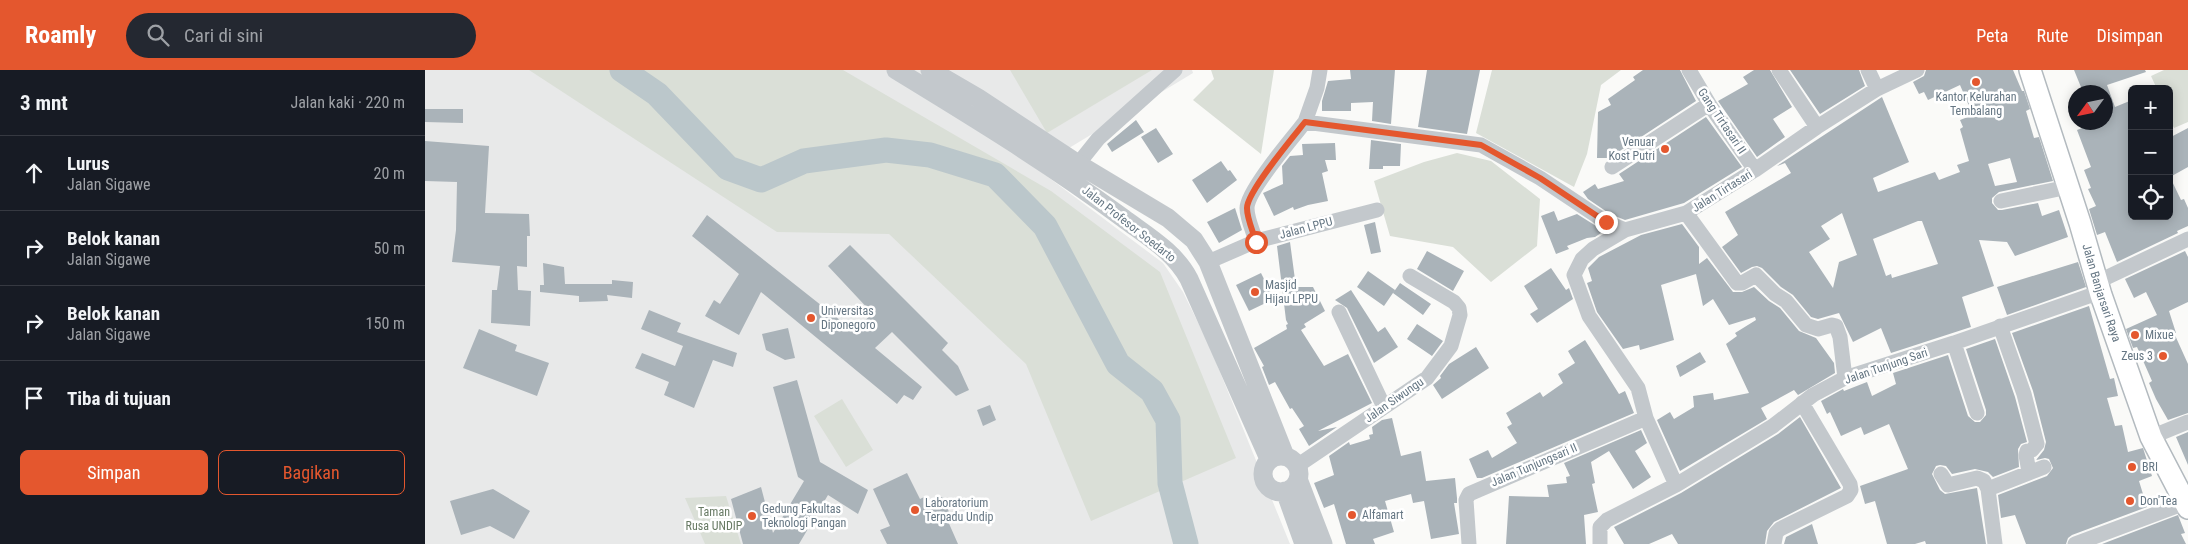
<!DOCTYPE html>
<html lang="id">
<meta charset="utf-8">
<style>
:root{--surface:#171b24;--page:#242831;--text:#f1f3f6;--muted:#9ea1a6;--line:#363941;--accent:#e4572e}
body{margin:0;font-family:"Roboto Condensed",sans-serif;background:var(--page);color:var(--text)}
.controls{position:absolute;right:15px;top:15px;display:grid;overflow:hidden;border-radius:8px;box-shadow:0 2px 12px #0003}
.controls button{width:45px;height:45px;display:grid;place-items:center;padding:0;border:0;border-bottom:1px solid var(--line);background:var(--surface);color:var(--text);font:25px sans-serif}
.compass{position:absolute;left:1643px;top:15px;width:45px;height:45px;border-radius:50%;background:var(--surface);box-shadow:0 2px 12px #0003;rotate:237deg}
.stop{position:absolute;width:15px;height:15px;margin:-11px;border:4px solid #e4572e;border-radius:50%;background:#fff}
.stop.end{background:#e4572e;border-color:#fff;box-shadow:0 1px 5px #0008}
.list{margin:0;padding:0;list-style:none}
h2{display:flex;justify-content:space-between;align-items:center;height:65px;margin:0;padding:0 20px;font-size:21px}
h2 small{font-size:16px;font-weight:400;color:var(--muted)}
.list li{display:grid;grid-template-columns:32px 1fr auto;gap:15px;align-items:center;box-sizing:border-box;height:75px;padding:0 20px;border-top:1px solid var(--line)}
.list b{display:block;font-size:19px;white-space:nowrap}
.list p{margin:0;font-size:16px;white-space:nowrap;color:var(--muted)}
.list em{font-size:16px;font-style:normal;color:var(--muted)}
.actions{display:flex;gap:10px;padding:15px 20px}
.actions a{flex:1;padding:11px 0;border:1px solid var(--accent);border-radius:8px;text-align:center;font-size:18px;color:var(--accent)}
.actions .main{background:var(--accent);color:#fff}
.icon{flex:none;width:28px;height:28px;fill:none;stroke:currentColor;stroke-width:2;stroke-linecap:round;stroke-linejoin:round}
.map{position:relative;flex:none;width:1763px;height:474px;overflow:hidden}
header{display:flex;align-items:center;gap:30px;box-sizing:border-box;height:70px;padding:0 25px;background:var(--accent);color:#fff}
header strong{font-size:24px}
nav{display:flex;gap:28px;margin-inline-start:auto;font-size:18px}
.search{width:350px;height:45px;background:var(--page);display:flex;align-items:center;gap:12px;box-sizing:border-box;padding:0 18px;border-radius:28px;color:var(--muted);font-size:19px}
main{display:flex}
aside{flex:1;background:var(--surface)}
.map>svg:first-child{display:block}
.built{fill:#e8e9e9}
.green{fill:#dadfd7}
.lines{fill:none;stroke-linecap:round;stroke-linejoin:round}
.river{stroke:#bbc7cb;stroke-width:25}
.building{fill:#aab3b9;fill-rule:evenodd}
.secondary-casing{stroke:#b3babf;stroke-width:24}
.minor{stroke:#c3c8cc;stroke-width:15}
.tertiary{stroke:#c3c8cc;stroke-width:19}
.secondary{stroke:#fff;stroke-width:21}
.route{stroke:#e4572e;stroke-width:6}
.poi-dot{fill:#e4572e;stroke:#fff;stroke-width:2}
.labels{text-anchor:middle;dominant-baseline:central;stroke-width:5;stroke-linejoin:round;paint-order:stroke}
.poi-label{font-size:12px;fill:#657683;stroke:#fff;text-anchor:start}
.street-label{font-size:12px;fill:#657683;stroke:#fff}
.park-label{font-size:12px;fill:#687a64;stroke:#fff}
</style>
<header>
<strong>Roamly</strong>
<div class="search"><svg class="icon" aria-label="search" viewBox="0 0 24 24"><circle cx="10" cy="10" r="6"/><path d="M15 15l6 6"/></svg>Cari di sini</div>
<nav><a>Peta</a><a>Rute</a><a>Disimpan</a></nav>
</header>
<main>
<aside>
<h2>3 mnt<small>Jalan kaki · 220 m</small></h2>
<ul class="list">
<li><svg class="icon" aria-label="ahead" viewBox="0 0 24 24"><path d="M12 20V5M6 11l6-6 6 6"/></svg><div><b>Lurus</b><p>Jalan Sigawe</p></div><em>20 m</em></li>
<li><svg class="icon" aria-label="right" viewBox="0 0 24 24"><path d="M7 20v-9h11M14 6l5 5-5 5"/></svg><div><b>Belok kanan</b><p>Jalan Sigawe</p></div><em>50 m</em></li>
<li><svg class="icon" aria-label="right" viewBox="0 0 24 24"><path d="M7 20v-9h11M14 6l5 5-5 5"/></svg><div><b>Belok kanan</b><p>Jalan Sigawe</p></div><em>150 m</em></li>
<li><svg class="icon" aria-label="arrive" viewBox="0 0 24 24"><path d="M6 21V4h12l-3 4 3 4H6"/></svg><div><b>Tiba di tujuan</b></div></li>
</ul>
<div class="actions"><a class="main">Simpan</a><a>Bagikan</a></div>
</aside>
<div class="map">
<svg width="1763" height="474" viewBox="0 0 1763 474">
<rect width="100%" height="100%" fill="#fafaf8"/>
<path class="built" d="M0,0H767L768,3L611,98L738,193L758,222L784,275L865,474H0Z"/>
<path class="green" d="M104,0H418L626,121L735,202L811,388L666,451L601,294L464,164L352,162Z
M585,0H727L622,63Z
M786,0H849L836,84L768,30L789,9Z
M1067,0H1196L1176,15L1162,84L1149,117L1051,63Z
M1739,0H1763V52L1749,58L1744,48V19H1732L1726,6Z
M1032,83L1066,91L1115,129L1112,176L1066,212L1028,177L965,166L949,111L999,92Z
M417,329L448,380L421,397L389,346Z
M301,426L316,474H280L260,428Z"/>
<g class="lines">
<path class="river" d="M197,0L232,24L303,98L336,110L379,91L461,80L505,85L570,105L620,156L693,294L727,321L743,350L745,413L761,474"/>
</g>
<path class="building" d="M925,0H970L966,54L947,51L948,32L926,33V41H897V31L903,11L926,9Z
M1002,0H1055L1042,64L993,57Z
M1218,0H1255L1271,31L1184,88H1172L1173,42L1186,35L1183,29L1210,10L1208,7Z
M1329,0H1345L1367,37L1348,49L1360,67L1332,87L1293,31L1323,14L1318,7Z
M1365,0H1434L1440,16L1395,44Z
M1501,0H1588L1597,21H1599L1605,39L1601,41L1609,68L1614,67L1628,111L1574,122L1567,128V133L1573,140H1577L1613,133L1617,146L1634,140L1643,167L1590,186L1582,172L1554,170L1569,216L1537,227L1546,257L1466,283L1456,258L1428,272L1414,243L1393,249L1386,247L1368,225L1356,217L1337,198L1332,196L1327,197L1316,203L1297,177L1313,165L1300,142L1366,103L1360,93L1352,96L1457,27L1484,92L1448,108L1453,122L1510,102L1514,110L1535,102L1532,95L1544,91L1535,59L1538,57L1535,50L1548,45L1535,15L1503,30L1499,22L1494,24L1488,12L1499,6ZM1585,88L1592,112L1570,116L1563,94ZM1417,143L1432,185L1414,192L1408,218L1384,182L1405,169L1396,156ZM1493,151H1497L1513,194L1467,208L1466,204L1461,206L1448,169Z
M1649,0H1720L1721,2L1682,15L1690,37L1707,30V146H1744V68L1763,58V97L1745,107L1756,130L1759,129L1763,138V156L1752,161L1753,163L1692,192L1680,162L1672,165L1664,139L1671,136L1663,119L1666,118L1659,100L1666,97L1652,60L1673,52H1680V22H1658Z
M0,39H38V53L0,52Z
M1281,47L1317,97L1259,133L1200,150L1185,144L1163,129L1158,122L1170,114L1173,119L1199,111L1194,104Z
M711,50L719,62L687,82L682,74Z
M731,58L748,84L733,93L716,67Z
M946,70L976,74L975,96H958V99H944Z
M0,71L64,76L60,143L104,144L105,166H102V197L92,196L93,220L106,221L105,256L66,253L67,220H72L75,196L27,192L31,160L32,112L0,111Z
M910,73L911,90H900L903,101L897,103L903,131L883,135L869,140L868,137L849,146L838,123L858,114L857,96L865,86L878,85L877,74Z
M796,91L803,101L805,100L812,110L782,133L767,110Z
M810,138L817,160L794,173L782,152Z
M1129,141L1133,151L1152,144L1179,161L1170,167L1162,168L1142,176L1144,179L1131,184L1116,146Z
M282,145L430,262L447,243L403,196L425,175L523,273L517,280L533,296L544,320L531,326L467,262L450,278L497,317L488,330L479,325L472,334L336,222L314,265L280,246L289,230L295,234L314,204L267,166Z
M950,152L956,182L946,184L939,155Z
M1257,154L1274,177V194L1282,188L1308,222H1317L1329,217L1344,231L1355,238L1374,261L1391,268L1409,293L1410,303L1373,325L1369,320L1336,338L1342,349L1255,401L1232,350L1245,342L1249,349L1269,337L1268,326L1288,323L1289,330L1324,323L1301,274L1312,266L1310,263L1331,250L1330,247L1304,255L1288,229L1278,236L1271,204L1236,215L1249,270L1215,280L1214,275L1198,279L1172,242L1162,213L1167,211L1163,198L1174,187L1216,165Z
M865,172L871,217H888L900,241L879,254L881,257L876,260L899,296L923,284L947,333L893,361L912,357L884,376L874,359L879,356L867,338L865,339L850,312L844,315L837,297L839,296L829,278L862,259L861,255L863,254L861,250L852,176Z
M1002,181L1039,201L1028,221L992,199Z
M1760,181L1763,187V232L1744,241L1751,263H1749L1763,294V343L1743,350L1731,329L1724,313L1727,311L1712,277L1708,278L1701,259L1732,245L1721,222L1709,228L1700,209Z
M1653,192L1661,217L1582,245L1572,217Z
M118,193L139,197L140,214H187V210L208,212L207,228L182,225L183,231L154,232V226L115,222V215H119Z
M1126,198L1141,220L1144,218L1148,229L1112,253L1105,244L1113,239L1099,216Z
M943,201L970,220L959,236L932,217Z
M836,203L849,229L824,241L811,215Z
M975,213L1006,234L998,245L968,223Z
M926,220L953,262L960,257L973,277L949,293L922,238L910,230Z
M1664,236L1685,309L1689,308L1693,326L1682,328L1690,356L1697,355L1703,382L1718,378L1727,406L1714,411L1722,437L1647,465L1643,468L1641,474H1601L1590,445L1576,448L1573,425L1622,406L1628,398L1624,389L1620,388L1611,390L1619,380L1621,372L1608,321L1587,263Z
M224,240L256,253L252,262L312,283L308,297L288,290L269,338L239,325L244,312L210,298L217,283L250,296L258,276L216,259Z
M992,254L1018,271L1007,286L982,269Z
M363,258L370,288L360,290L341,280L337,264Z
M54,259L92,275L90,281L124,293L112,326L38,298Z
M1570,269L1590,327L1602,372L1596,374L1593,379L1594,397L1568,407L1563,402L1550,399L1527,404L1521,396L1515,395L1511,396L1507,404L1515,420L1520,424L1552,418L1561,474H1501L1500,471L1490,474H1462L1450,431L1440,434L1435,416L1483,399L1464,354L1439,365L1436,357L1416,366L1405,342L1402,344L1396,331L1418,319L1419,321L1442,312L1447,326L1471,314L1468,303L1523,285L1543,346L1550,352H1555L1561,345V340L1541,279Z
M1160,270L1194,324L1200,321L1209,343L1057,408H1052L1044,389L1063,380L1067,388L1092,373L1082,357L1087,354L1081,343L1115,322L1118,327L1138,313L1133,304L1150,293L1143,281Z
M1051,277L1064,298L1017,329L1008,315L1016,308L1015,306L1024,294Z
M1275,282L1281,292L1255,307L1251,296Z
M372,310L395,392L443,420L433,444L403,425L374,474H318L306,429L336,417L348,463L379,411L373,407L348,317Z
M565,335L571,350L558,356L552,340Z
M1375,347L1416,418L1349,452L1342,461L1340,474H1253L1247,464L1224,474H1199L1189,457L1256,423L1353,364Z
M967,348L976,386L996,381L1001,411L1030,408L1032,428V433H1029L1034,464L1006,469L999,431L988,433L986,424L960,431L969,462L948,469L950,474H921L909,434L899,438L889,413L909,405L904,386L924,372L925,375L945,369L944,365L948,364L947,357L957,350Z
M1216,360L1222,373L1210,381L1226,407L1208,419L1184,381L1166,392L1170,413L1167,414L1173,442L1159,445L1161,474H1081L1084,426L1124,427L1122,415L1142,413L1141,407L1145,406L1139,393Z
M1763,362V395L1751,367Z
M482,403L495,429L501,426L504,434L517,427L526,446L522,449L533,474H462L455,460L465,456L448,419Z
M68,419L105,441L89,469L65,456L36,465L25,431Z
M1753,445L1760,463L1756,464L1761,474H1677Z
M1387,454L1393,474H1359L1361,467Z"/>
<g class="lines">
<g class="secondary-casing">
<g id="secondary">
<path id="s1" d="M1605,0L1655,153L1676,225L1726,367L1763,438"/>
</g>
</g>
<path class="minor" d="M1264,0L1286,37L1330,100
M1354,0L1392,57
M1443,0L1452,19
M880,52L892,18L895,0
M653,94L673,69L750,0
M1187,97L1284,34
M1576,131L1643,117
M1261,143L1312,213H1317L1331,205L1350,224L1361,231L1381,255L1393,259L1407,255L1411,256L1415,267L1420,308
M831,171C828,161 822,149 822,138C822,121 868,67 880,52L1056,75L1115,108L1181,152L1200,160
M783,192L831,171L952,140
M1672,212L1763,169
M914,242L959,337
M1575,256L1599,324L1612,374L1607,380L1602,381L1601,385L1604,402
M1529,273L1552,343
M1726,367L1763,352
M872,396L1002,308L1026,276L1035,245L1034,238L1029,232L985,206
M1516,404L1523,415L1552,408L1559,411L1563,419
M1251,415L1221,348L1213,318L1164,246L1149,205L1157,189L1168,179L1200,160L1261,143L1330,100L1392,57L1452,19L1492,0
M1044,474L1041,430L1044,424L1221,348
M1175,474V457L1182,450L1251,415L1348,356L1388,325L1420,308L1529,273L1664,226L1676,225
M1349,474L1351,463L1355,459L1422,426L1426,420L1425,414L1377,333
M1570,474L1563,419L1619,397
M1650,474L1760,433"/>
<path class="tertiary" d="M471,0C548,47 625,94 698,148C722,166 750,182 764,209L844,389
M505,0L553,28L653,94L743,148L769,170L783,192L860,386
M838 404a18 18 0 1 1 36 0a18 18 0 1 1-36 0Z
M873,409L898,474
M860,421L879,474"/>
<use href="#secondary" class="secondary"/>
</g>
<g class="lines">
<path class="route" d="M831,172C828,161 822,149 822,138C822,122 868,67 880,52L1056,75L1115,108L1181,152"/>
</g>
<g class="poi-dot">
<circle cx="1551" cy="12" r="5"/>
<circle cx="1240" cy="79" r="5"/>
<circle cx="830" cy="222" r="5"/>
<circle cx="386" cy="248" r="5"/>
<circle cx="1710" cy="265" r="5"/>
<circle cx="1738" cy="286" r="5"/>
<circle cx="1707" cy="397" r="5"/>
<circle cx="1705" cy="431" r="5"/>
<circle cx="490" cy="440" r="5"/>
<circle cx="927" cy="445" r="5"/>
<circle cx="327" cy="446" r="5"/>
</g>
<g class="labels">
<g class="poi-label">
<text x="1551" y="27" text-anchor="middle">Kantor Kelurahan<tspan x="1551" dy="14">Tembalang</tspan></text>
<text x="1230" y="72" text-anchor="end">Venuar<tspan x="1230" dy="14">Kost Putri</tspan></text>
<text x="840" y="215">Masjid<tspan x="840" dy="14">Hijau LPPU</tspan></text>
<text x="396" y="241">Universitas<tspan x="396" dy="14">Diponegoro</tspan></text>
<text x="1720" y="265">Mixue</text>
<text x="1728" y="286" text-anchor="end">Zeus 3</text>
<text x="1717" y="397">BRI</text>
<text x="1715" y="431">Don'Tea</text>
<text x="500" y="433">Laboratorium<tspan x="500" dy="14">Terpadu Undip</tspan></text>
<text x="337" y="439">Gedung Fakultas<tspan x="337" dy="14">Teknologi Pangan</tspan></text>
<text x="937" y="445">Alfamart</text>
</g>
<g class="street-label">
<text transform="translate(1297 51) rotate(56)">Gang Tirtasari II</text>
<text transform="translate(1297 121) rotate(-32)">Jalan Tirtasari</text>
<text transform="translate(704 154) rotate(38)">Jalan Profesor Soedarto</text>
<text transform="translate(881 158) rotate(-15)">Jalan LPPU</text>
<text stroke="none"><textPath href="#s1" startOffset="234">Jalan Banjarsari Raya</textPath></text>
<text transform="translate(1461 296) rotate(-19)">Jalan Tunjung Sari</text>
<text transform="translate(969 330) rotate(-35)">Jalan Siwungu</text>
<text transform="translate(1109 395) rotate(-23)">Jalan Tunjungsari II</text>
</g>
<g class="park-label">
<text x="289" y="442">Taman<tspan x="289" dy="14">Rusa UNDIP</tspan></text>
</g>
</g>
</svg>
<div class="controls">
<button>+</button>
<button>−</button>
<button><svg class="icon" aria-label="locate" viewBox="0 0 24 24"><circle cx="12" cy="12" r="6"/><path d="M12 2v4M12 18v4M2 12h4M18 12h4"/></svg></button>
</div>
<svg class="compass" viewBox="-18 -18 36 36"><path d="M0-13l5 13h-10z" fill="#e53935"/><path d="M0 13l5-13h-10z" fill="#9ea1a6"/></svg>
<div class="stop" style="left:831px;top:172px"></div>
<div class="stop end" style="left:1181px;top:152px"></div>
</div>
</main>
